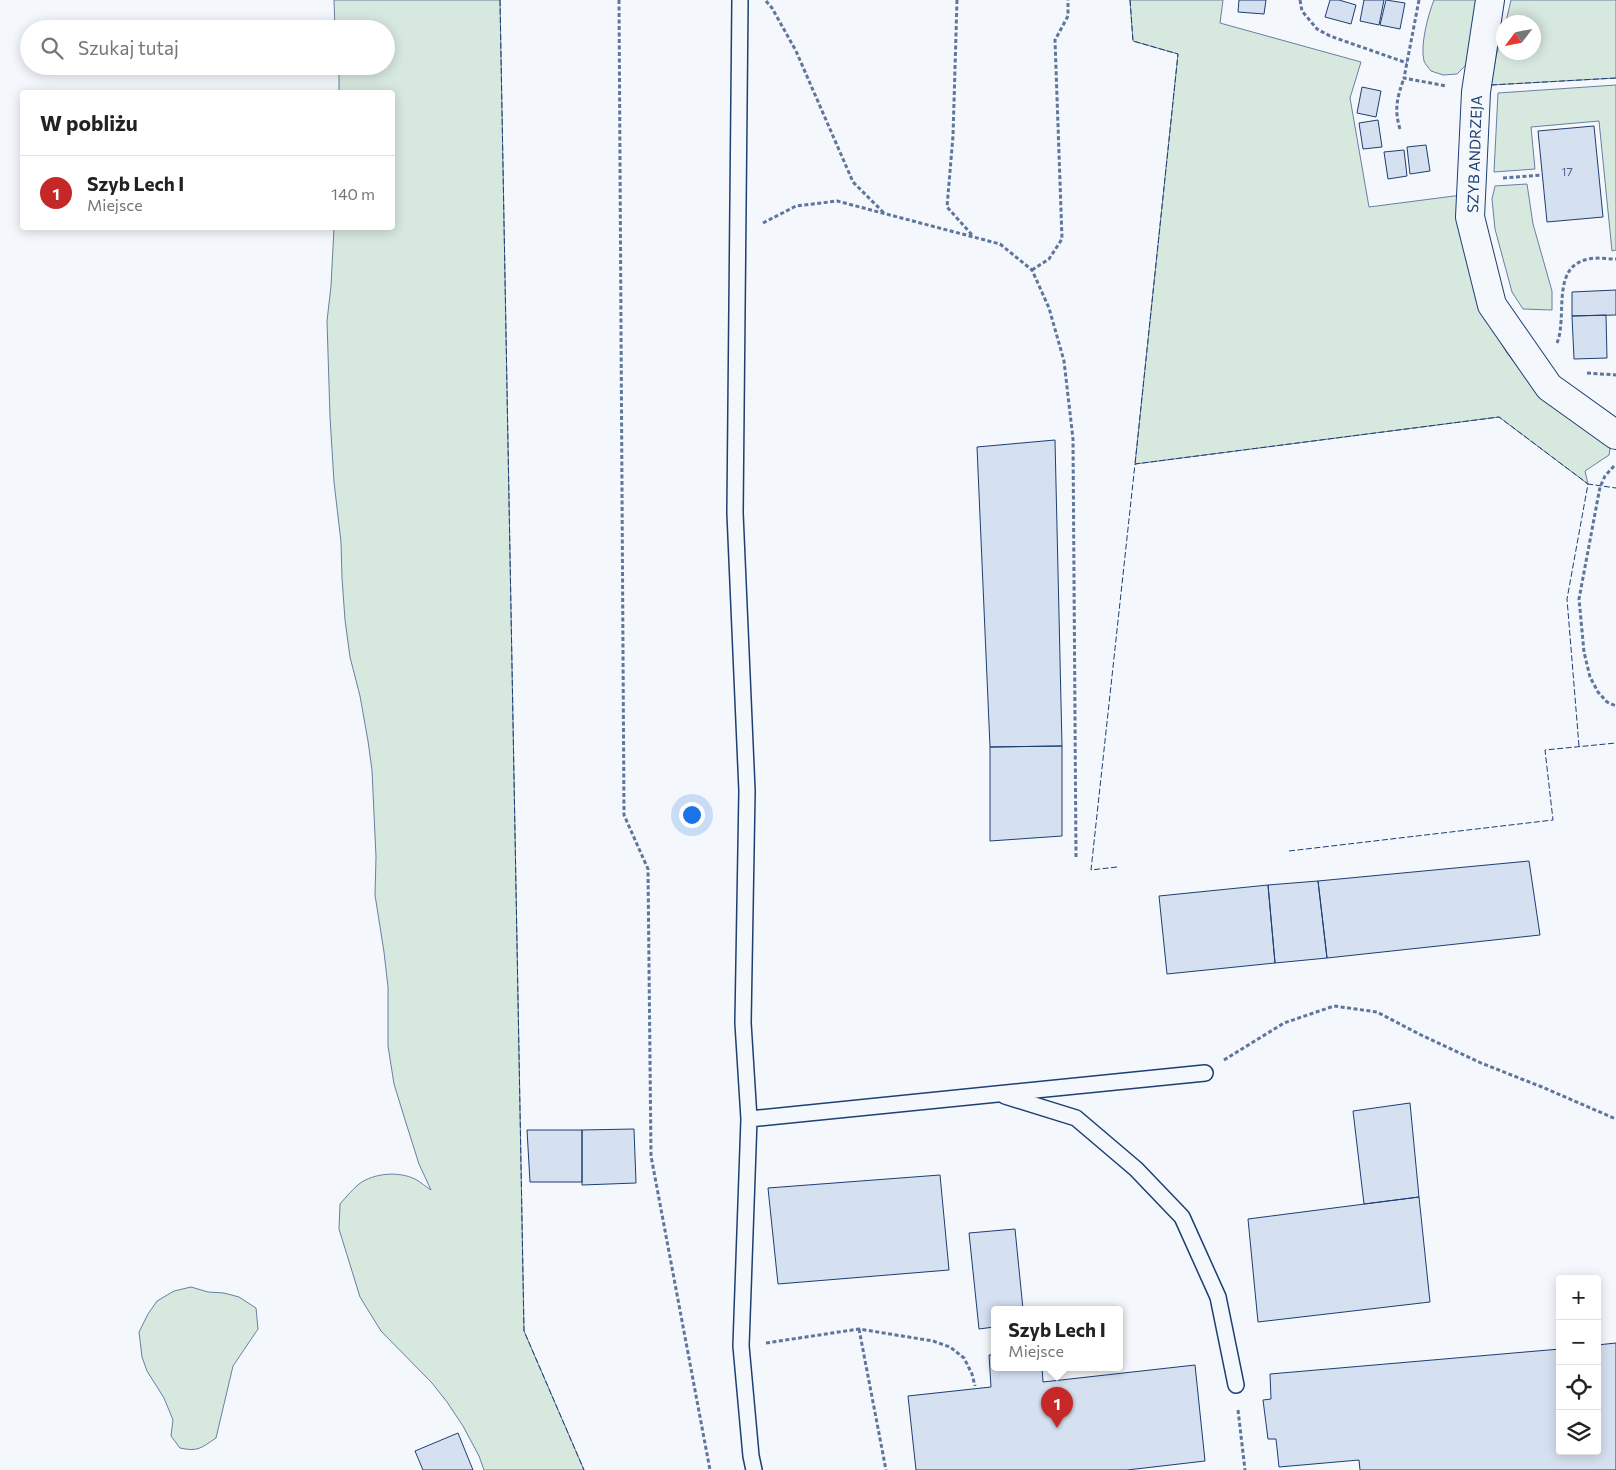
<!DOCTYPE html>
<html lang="pl">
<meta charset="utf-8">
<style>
:root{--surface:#fff;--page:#f6f6f6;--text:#222;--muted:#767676;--line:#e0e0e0;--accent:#c62828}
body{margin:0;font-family:Commissioner,sans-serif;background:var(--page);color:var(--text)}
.controls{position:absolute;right:15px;bottom:15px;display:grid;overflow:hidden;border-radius:5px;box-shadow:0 2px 12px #0003}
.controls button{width:45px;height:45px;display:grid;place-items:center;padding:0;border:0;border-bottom:1px solid var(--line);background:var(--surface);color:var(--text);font:25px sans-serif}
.compass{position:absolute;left:1496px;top:15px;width:45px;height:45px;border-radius:50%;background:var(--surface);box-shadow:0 2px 12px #0003;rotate:238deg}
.you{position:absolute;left:691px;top:814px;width:18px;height:18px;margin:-12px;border:4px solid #fff;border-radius:50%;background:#1a73e8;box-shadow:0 0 0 8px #1a73e833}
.badge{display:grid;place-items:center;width:32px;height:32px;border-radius:50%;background:var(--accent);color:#fff;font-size:16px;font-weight:700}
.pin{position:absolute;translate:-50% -41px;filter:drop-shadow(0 1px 2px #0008)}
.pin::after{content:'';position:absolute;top:26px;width:18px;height:15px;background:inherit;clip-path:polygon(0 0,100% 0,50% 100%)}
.popup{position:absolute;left:991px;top:1306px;width:132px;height:65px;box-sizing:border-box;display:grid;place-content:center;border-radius:5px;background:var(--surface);filter:drop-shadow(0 1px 4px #0005);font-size:16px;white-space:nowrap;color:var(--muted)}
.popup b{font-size:19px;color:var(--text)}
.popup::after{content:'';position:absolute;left:50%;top:100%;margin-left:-10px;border:10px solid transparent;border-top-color:var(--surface)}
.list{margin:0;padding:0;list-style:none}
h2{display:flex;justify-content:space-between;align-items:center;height:65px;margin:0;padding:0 20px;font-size:21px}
h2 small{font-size:16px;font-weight:400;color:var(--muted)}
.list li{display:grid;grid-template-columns:32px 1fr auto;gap:15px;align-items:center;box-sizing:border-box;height:75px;padding:0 20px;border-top:1px solid var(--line)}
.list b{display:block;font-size:19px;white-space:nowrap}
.list p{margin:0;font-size:16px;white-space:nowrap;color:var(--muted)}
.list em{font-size:16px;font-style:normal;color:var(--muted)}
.icon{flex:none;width:28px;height:28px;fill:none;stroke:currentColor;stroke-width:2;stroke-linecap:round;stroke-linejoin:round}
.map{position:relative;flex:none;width:1616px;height:1470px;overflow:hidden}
.search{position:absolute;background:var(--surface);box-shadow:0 2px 12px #0003;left:20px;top:20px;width:375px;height:55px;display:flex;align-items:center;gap:12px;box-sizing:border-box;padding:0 18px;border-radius:28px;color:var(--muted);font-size:19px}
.panel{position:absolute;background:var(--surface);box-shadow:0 2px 12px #0003;left:20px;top:90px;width:375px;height:140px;border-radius:5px}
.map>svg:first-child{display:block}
.green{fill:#d7e8df;stroke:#687fa3}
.building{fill:#d5e0f0;stroke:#1d3f73}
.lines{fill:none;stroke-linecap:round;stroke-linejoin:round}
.lane-casing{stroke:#1d3f73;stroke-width:18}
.street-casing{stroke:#1d3f73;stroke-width:30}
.path{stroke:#5e769c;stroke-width:3;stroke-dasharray:4 2.5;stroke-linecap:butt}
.lane{stroke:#f4f7fb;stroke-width:15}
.street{stroke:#f4f7fb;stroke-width:28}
.fence{stroke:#1d3f73;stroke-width:1;stroke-dasharray:6 2.5;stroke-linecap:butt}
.labels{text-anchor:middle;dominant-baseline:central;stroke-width:4;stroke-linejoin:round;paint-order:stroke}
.number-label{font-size:12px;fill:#4b6792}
.street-label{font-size:15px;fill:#1d3f73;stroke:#f4f7fb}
</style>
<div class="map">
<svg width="1616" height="1470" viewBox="0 0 1616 1470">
<rect width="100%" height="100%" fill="#f4f7fb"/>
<path class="green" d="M334,0H500L524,1331L584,1470H484L479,1456L463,1426L447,1402L432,1383L381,1331L360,1297L339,1229L340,1204C346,1197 352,1190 359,1184C374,1173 398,1171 415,1179C421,1182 426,1187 431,1190L419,1164L406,1123L394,1084L388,1046V987L384,952L375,895L376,857L372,770L368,741L360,696L350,657L345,620L342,578L341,542L334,482L330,417L327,321L331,286L334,228H392V92H339V66H386V29H335Z
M1130,0H1223L1220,23L1361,62L1350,98L1369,207L1462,195L1487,320L1507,353L1524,375L1604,439L1610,449L1609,455L1585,471L1588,484L1499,417L1135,464L1178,54L1133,41Z
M1434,0H1482L1466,65L1457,74L1443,75L1431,71C1429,68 1425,64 1424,61C1420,45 1428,15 1434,0Z
M1511,0H1616V78L1491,85L1496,56L1503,32L1504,52H1534V22H1506Z
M1616,85V250L1612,251L1599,121L1531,127L1535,169L1494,172L1498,93Z
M1527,184L1533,224L1552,291V310L1523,309L1512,292L1495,229L1492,199L1495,186Z
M191,1287L208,1292L224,1293L239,1297L256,1308L258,1329L233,1366L216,1438C201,1448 198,1452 180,1448L171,1436L173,1420L164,1398L147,1371L142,1357L139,1332L148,1314L157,1301L174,1291Z"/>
<path class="building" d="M1239,0H1266L1264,14L1238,12Z
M1330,0H1339L1356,5L1351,24L1325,17Z
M1364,0H1384L1379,25L1360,21Z
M1386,0L1405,3L1400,29L1380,25Z
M1362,87L1381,91L1376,117L1357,113Z
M1378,120L1382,147L1363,149L1359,123Z
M1594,126L1603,217L1547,222L1538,131Z
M1426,145L1430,171L1410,174L1407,147Z
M1404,150L1407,176L1388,179L1384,152Z
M1616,290V315L1572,316V292Z
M1606,315L1607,358L1574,359L1572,316Z
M1055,440L1062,746L990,747L977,447Z
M1062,746V836L990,841V747Z
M1529,861L1540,935L1327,958L1318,881Z
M1318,881L1327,958L1275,963L1268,885Z
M1268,885L1275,963L1167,974L1159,896Z
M1410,1103L1419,1197L1364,1204L1353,1111Z
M634,1129L636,1183L582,1185V1130Z
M527,1130H582V1182H530Z
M940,1175L949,1270L778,1284L768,1188Z
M1419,1197L1430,1302L1258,1322L1248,1219Z
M1015,1229L1023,1309H994V1327L979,1329L969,1233Z
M1616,1343V1470H1360L1359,1460L1279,1467L1276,1439H1268L1263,1400L1271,1399L1270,1374L1560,1349V1451H1597V1345Z
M989,1355H994V1367H1042L1043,1382L1195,1365L1205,1461L1127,1470H916L908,1396L991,1387Z
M458,1433L473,1470H423L415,1451Z"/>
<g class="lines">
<g class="lane-casing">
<path id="lane" d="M740,0L735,513L747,791L743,1023L749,1119L741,1346L751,1456L754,1470
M1005,1096L1076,1118L1136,1169L1182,1217L1218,1297L1236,1385
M749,1119L1205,1073"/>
</g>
<g class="street-casing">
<path id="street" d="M1490,0L1476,92L1470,217L1492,305L1549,387L1616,435"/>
</g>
<path class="path" d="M619,0L624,815L648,869L651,1156L710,1470
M957,0L953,136L947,207L973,236
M1300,0L1302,11L1317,29L1330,36L1407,63
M1419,0L1404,78L1446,86
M766,1L772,8L796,51L853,182L885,214
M1400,129C1394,109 1397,98 1404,78
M1503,178L1542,175
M763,223L796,206L837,201L1000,244L1032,270L1049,308L1064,361L1073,439L1076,857
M1032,270L1049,259L1062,239L1055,40L1068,16V0
M1557,343C1568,316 1550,266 1589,259C1597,257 1607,259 1616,259
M1587,373L1616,375
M1614,466L1605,476L1600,487L1579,599L1584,652L1590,677L1598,692L1607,702L1616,706
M1224,1060L1284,1023L1334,1006L1377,1012L1421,1035L1481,1063L1542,1087L1616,1119
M859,1329L886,1470
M766,1343L859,1329L933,1341L950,1347L964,1358L972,1374L975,1386
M1238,1410L1245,1470"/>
<use href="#lane" class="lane"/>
<use href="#street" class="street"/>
<path class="fence" d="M500,0L524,1331L584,1470
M1130,0L1133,41L1178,54L1135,464
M1491,85L1616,78
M1579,746L1567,599L1588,484L1616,488
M1289,851L1553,820L1545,750L1616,743
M1117,867L1091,870L1135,464L1499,417L1588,484"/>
</g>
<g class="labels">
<g class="number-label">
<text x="1567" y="171">17</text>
</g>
<g class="street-label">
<text transform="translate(1474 154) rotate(-88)">SZYB ANDRZEJA</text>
</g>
</g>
</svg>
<div class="controls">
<button>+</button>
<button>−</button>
<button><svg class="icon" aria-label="locate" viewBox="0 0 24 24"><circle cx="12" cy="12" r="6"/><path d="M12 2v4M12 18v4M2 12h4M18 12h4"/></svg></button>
<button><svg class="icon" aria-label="layers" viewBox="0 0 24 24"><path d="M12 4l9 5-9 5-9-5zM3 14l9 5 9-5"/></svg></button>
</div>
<svg class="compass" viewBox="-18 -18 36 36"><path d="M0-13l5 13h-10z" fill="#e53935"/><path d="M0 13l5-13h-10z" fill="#767676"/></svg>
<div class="you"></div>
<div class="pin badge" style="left:1057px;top:1428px">1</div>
<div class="popup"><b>Szyb Lech I</b>Miejsce</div>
<div class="search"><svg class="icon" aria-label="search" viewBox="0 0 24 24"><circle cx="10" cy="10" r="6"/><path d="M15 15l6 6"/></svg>Szukaj tutaj</div>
<section class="panel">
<h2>W pobliżu<small></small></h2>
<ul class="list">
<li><span class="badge">1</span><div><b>Szyb Lech I</b><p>Miejsce</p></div><em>140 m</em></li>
</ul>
</section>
</div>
